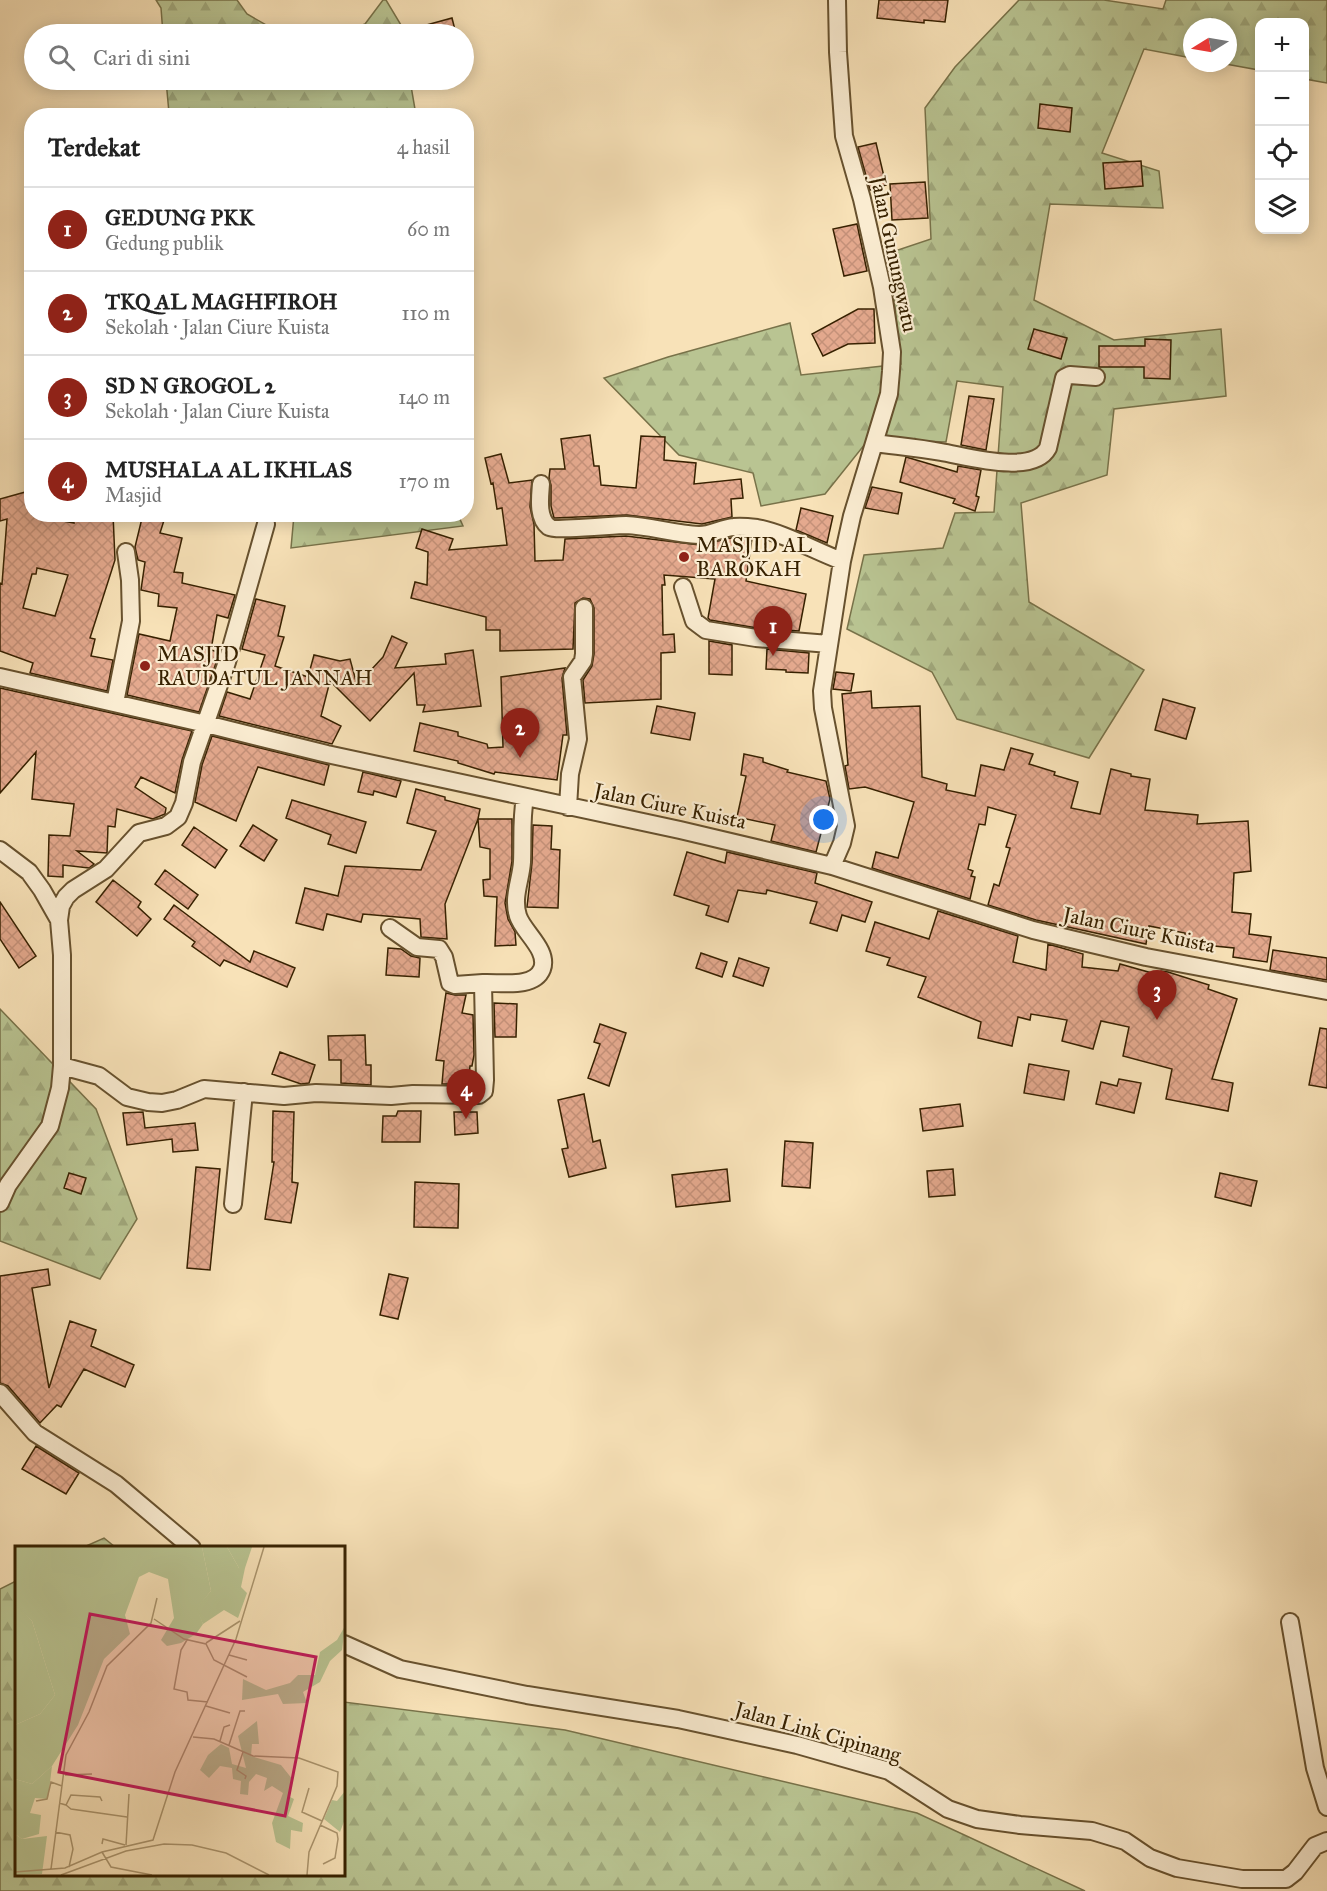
<!DOCTYPE html>
<html lang="id">
<meta charset="utf-8">
<style>
:root{--surface:#fff;--page:#f2f2f2;--text:#222;--muted:#767676;--line:#e0e0e0;--accent:#8f2418}
body{margin:0;font-family:"IM FELL Great Primer",serif;background:var(--page);color:var(--text)}
.controls{position:absolute;right:18px;top:18px;display:grid;overflow:hidden;border-radius:12px;box-shadow:0 3px 15px #0003}
.controls button{width:54px;height:54px;display:grid;place-items:center;padding:0;border:0;border-bottom:2px solid var(--line);background:var(--surface);color:var(--text);font:30px sans-serif}
.compass{position:absolute;left:1183px;top:18px;width:54px;height:54px;border-radius:50%;background:var(--surface);box-shadow:0 3px 15px #0003;rotate:259deg}
.you{position:absolute;left:824px;top:820px;width:21px;height:21px;margin:-15px;border:4px solid #fff;border-radius:50%;background:#1a73e8;box-shadow:0 0 0 9px #1a73e833}
.badge{display:grid;place-items:center;width:39px;height:39px;border-radius:50%;background:var(--accent);color:#fff;font-size:20px;font-weight:700}
.pin{position:absolute;translate:-50% -50px;filter:drop-shadow(0 2px 3px #0008)}
.pin::after{content:'';position:absolute;top:32px;width:21px;height:18px;background:inherit;clip-path:polygon(0 0,100% 0,50% 100%)}
.list{margin:0;padding:0;list-style:none}
h2{display:flex;justify-content:space-between;align-items:center;height:78px;margin:0;padding:0 24px;font-size:26px}
h2 small{font-size:20px;font-weight:400;color:var(--muted)}
.list li{display:grid;grid-template-columns:39px 1fr auto;gap:18px;align-items:center;box-sizing:border-box;height:84px;padding:0 24px;border-top:2px solid var(--line)}
.list b{display:block;font-size:22px;white-space:nowrap}
.list p{margin:0;font-size:20px;white-space:nowrap;color:var(--muted)}
.list em{font-size:20px;font-style:normal;color:var(--muted)}
.icon{flex:none;width:33px;height:33px;fill:none;stroke:currentColor;stroke-width:2;stroke-linecap:round;stroke-linejoin:round}
.map{position:relative;flex:none;width:1327px;height:1891px;overflow:hidden}
.search{position:absolute;background:var(--surface);box-shadow:0 3px 15px #0003;left:24px;top:24px;width:450px;height:66px;display:flex;align-items:center;gap:15px;box-sizing:border-box;padding:0 21px;border-radius:33px;color:var(--muted);font-size:22px}
.panel{position:absolute;background:var(--surface);box-shadow:0 3px 15px #0003;left:24px;top:108px;width:450px;height:414px;border-radius:24px}
.map>svg:first-child{display:block}
.forest{fill:url(#forest-firs);stroke:#787249;stroke-width:1.5}
.building{fill:url(#building-cross-hatch);stroke:#372100;stroke-width:1.5;fill-rule:evenodd}
.lines{fill:none;stroke-linecap:round;stroke-linejoin:round}
.minor-casing{stroke:#67512e;stroke-width:20}
.minor{stroke:#faecd1;stroke-width:16}
.poi-dot{fill:#8f2418;stroke:#faecd1;stroke-width:2}
.labels{text-anchor:middle;dominant-baseline:central;stroke-width:4.5;stroke-linejoin:round;paint-order:stroke}
.street-label{font-size:21px;fill:#372100;stroke:#faecd1}
.poi-label{font-size:21px;fill:#372100;stroke:#faecd1;text-anchor:start}
.inset-road{fill:none;stroke:#ab956e;stroke-width:1.5}
.view{fill:#c2185b;fill-opacity:0.15;stroke:#c2185b;stroke-width:3}
.inset-edge{fill:none;stroke:#372100;stroke-width:3}
</style>
<div class="map">
<svg width="1327" height="1891" viewBox="0 0 1327 1891">
<defs>
<pattern id="forest-firs" width="22" height="20" patternUnits="userSpaceOnUse" patternTransform="scale(1.5)"><rect width="22" height="20" fill="#b9c492"/><path d="M5 1l3.5 6h-7zM16 11l3.5 6h-7z" fill="#a0a87c"/></pattern>
<pattern id="building-cross-hatch" width="8" height="8" patternUnits="userSpaceOnUse" patternTransform="scale(1.5)"><rect width="8" height="8" fill="#e4a98e"/><path d="M0 0l8 8M0 8l8-8" fill="none" stroke="#c49179"/></pattern>
</defs>
<rect width="100%" height="100%" fill="#f8e2b8"/>
<filter id="stains"><feTurbulence type="fractalNoise" baseFrequency=".00333" numOctaves="4"/><feColorMatrix values="0 0 0 0 .2 0 0 0 0 .09 0 0 0 0 .02 0 0 0 .5 -.17"/></filter>
<radialGradient id="worn" r=".72"><stop offset=".6" stop-color="#630" stop-opacity="0"/><stop offset="1" stop-color="#630" stop-opacity=".3"/></radialGradient>
<path class="forest" d="M156,0H237L247,14L282,34H163L161,8Z
M383,0H386L401,25L403,34H336L365,24Z
M1019,0H1104L1163,9L1166,0H1327V83L1305,79L1304,22H1260L1259,70L1220,63H1228V27H1192V58L1144,49L1102,153L1159,171L1163,208L1050,204L1034,300L1114,340L1221,329L1226,396L1114,409L1107,475L1021,503L1029,602L1144,670L1089,758L957,719L932,672L847,629L864,555L943,548L955,513L994,512L1003,387L957,381L946,442L869,439L825,494L761,506L753,473L679,455L604,378L668,357L790,323L801,375L901,364L889,253L931,239L925,108L955,67Z
M166,80H410L416,115H171L169,113Z
M294,515H458L463,526L291,548Z
M0,1009L96,1109L137,1219L100,1279L0,1241Z
M104,1538L115,1547H84Z
M16,1581V1874H344V1702L565,1730L917,1813L1085,1891H0V1589Z"/>
<path class="building" d="M879,0H948L945,22L924,20V23L877,18Z
M452,18L456,34H408V30Z
M1040,104L1072,108L1070,132L1038,128Z
M876,143L886,185L870,190L858,147Z
M1141,161L1143,186L1105,189L1103,163Z
M925,182L928,218L892,220L890,184Z
M857,224L867,271L844,276L833,229Z
M858,309H874L875,343L848,344L823,356L812,334Z
M1034,329L1067,338L1061,359L1028,349Z
M1145,339L1171,340L1170,379L1144,378V367H1099V346H1145Z
M969,396L994,399L986,450L961,445Z
M590,435L594,466H599L601,485L636,488L641,436L665,437L664,460L696,463L694,484L741,479L743,498L731,499L732,517L702,524L627,515L554,518L551,506V485L549,478L550,469H565L561,439Z
M501,454L509,483L532,480L530,507L534,524L535,561L563,560L565,539L626,536L700,545L731,538H752L746,581L806,594L799,631L757,628L710,620L708,618L715,579L664,575L665,585H662L663,635L674,634L675,652L661,653V699L585,703L583,680L592,666L594,654V608L590,599L583,598L575,603L573,649L500,651V630H486V617L411,598L415,582L427,585L428,552L416,548L422,529L453,539L449,550L507,545L502,508L497,509L493,483L491,484L485,458Z
M906,457L957,472L958,466L981,470L976,496L979,497L975,511L953,503L955,499L900,482Z
M872,487L902,493L898,514L865,508Z
M29,491L32,501V515L74,523L73,514H113L115,560L90,638L95,639L91,656L113,660L107,691L30,673L33,663L0,651V583L2,584L7,519L0,521V499ZM37,568L68,575L55,616L23,608L32,574H36Z
M801,508L833,516L827,543L796,530Z
M143,514H166L160,533L182,538L174,572L183,573L182,583L235,595L228,618L217,615L211,650L218,652L216,663L199,712L127,695L139,634L170,641L177,608L158,606L159,594L141,590L145,562L138,560L135,547Z
M256,599L285,606L278,636L284,637L275,666L308,677L314,655L340,661L350,659L357,685L383,657L392,636L407,643L395,668L446,664L445,654L473,650L481,706L423,712L425,705H417L414,673L370,721L330,681L321,716L341,726L332,744L219,716L227,692L250,699L265,655L242,649Z
M709,641L732,645V675L709,674Z
M767,649L809,653L808,673L786,672V670L766,669Z
M565,668L562,678L567,735H563L557,780L495,772L494,774L458,763V761L414,751L420,723L458,732V736L487,744L488,748L503,747L501,677Z
M836,672L854,674L851,691L833,689Z
M0,688L192,731L182,760L175,793L141,777L135,787L166,808L165,814L153,819L117,809L115,827L108,826L107,853L77,851L94,864L89,868L63,865V877L48,876L49,835L70,836L74,804L32,799L36,752L0,793Z
M871,691L872,708L920,706L922,777L947,784L946,790L975,796L981,765L1004,770L1011,748L1033,754L1029,764L1055,772L1054,775L1078,782L1071,808L1100,814L1111,769L1131,774V776L1150,779L1145,810L1198,815L1197,824L1248,821L1251,871L1234,873L1232,912L1251,914L1249,934L1271,937L1267,962L1233,957L1234,948L1184,943L1185,933L1149,926L1146,944L1036,920L988,905L994,884L999,886L1010,848L1006,847L1016,815L988,807L985,825L979,824L968,869L973,871L971,876L975,877L970,899L872,868L876,852L898,858L914,802L865,787L849,789L845,766L848,765L842,694Z
M1163,699L1195,708L1186,739L1155,730Z
M657,706L695,713L690,740L651,733Z
M212,736L329,765L324,785L258,767L236,821L195,802L202,765Z
M744,754L763,758V762L788,770L787,772L826,781L830,799L816,852L771,841L775,825L737,817L746,776L741,775Z
M363,772L401,781L396,797L374,791L373,795L358,792Z
M416,789L445,797V800L480,809L478,819H512V861L505,903L508,919L515,932L516,945L495,946L497,897L484,896L483,880L490,879V849L480,847L478,819L445,904L447,939L421,937L420,919L363,914L361,922L327,914L323,930L296,923L305,888L338,896L345,866L421,870L436,831L407,823Z
M292,800L366,822L356,853L328,844L331,835L286,818Z
M253,825L277,840L264,861L240,846Z
M533,825L552,826L551,849L560,850L558,908L527,907L532,863Z
M194,827L227,850L215,868L182,845Z
M687,852L725,863L727,852L817,873L815,883L872,902L865,922L842,915L837,931L810,923L817,902L767,890L766,894L738,890L728,922L706,915L709,906L674,895Z
M165,870L198,895L188,909L155,884Z
M113,880L141,902L138,907L151,919L137,936L96,902Z
M0,902L36,956L19,968L0,939Z
M174,905L250,962L254,951L295,968L287,987L224,960L220,966L192,946L195,942L164,919Z
M938,911L1018,936L1013,962L1046,970L1048,944L1083,954L1082,967L1118,971L1120,964L1159,975L1161,971L1168,972L1209,985L1208,989L1237,999L1212,1079L1233,1083L1228,1111L1166,1099L1172,1069L1123,1056L1129,1027L1101,1021L1093,1049L1062,1041L1067,1020L1031,1014L1030,1020L1018,1017L1012,1046L978,1038L981,1022L918,997L926,977L887,965L890,958L866,951L875,922L929,939Z
M388,948L401,949L411,956L420,958L419,977L386,975Z
M1273,950L1327,958V980L1270,970Z
M701,953L727,962L722,977L696,968Z
M739,958L769,968L763,986L733,976Z
M446,993L455,995H466L462,1013L473,1015L474,1055L472,1066H470L468,1084H442L444,1061L436,1060Z
M494,1003L517,1004L516,1037H495Z
M600,1024L626,1033L609,1086L588,1078L600,1044L594,1042Z
M1320,1028L1327,1029V1088L1309,1085Z
M365,1035L366,1065H371V1085L341,1083V1060H329L328,1036Z
M280,1052L315,1065L309,1083L301,1084L272,1074Z
M1029,1064L1069,1071L1064,1100L1024,1093Z
M1119,1079L1141,1083L1134,1113L1096,1104L1101,1082L1117,1086Z
M584,1094L593,1142L600,1140L606,1168L569,1177L562,1149L568,1148L558,1100Z
M960,1104L963,1126L923,1131L920,1109Z
M273,1111L294,1112L292,1182L298,1183L291,1223L265,1219L274,1162H272Z
M398,1111H421L420,1142H382L383,1116H396Z
M143,1112L145,1128L195,1123L198,1150L173,1152L172,1139L127,1145L123,1113Z
M454,1112H477L478,1133L455,1135Z
M785,1141L813,1143L810,1188L782,1186Z
M196,1167L220,1169L210,1270L187,1268Z
M727,1169L730,1201L676,1207L672,1175Z
M953,1169L955,1195L929,1197L927,1171Z
M69,1173L86,1178L81,1194L64,1188Z
M1220,1173L1257,1181L1251,1206L1215,1197Z
M415,1182L459,1184L458,1228L414,1227Z
M48,1269L50,1285L32,1288L49,1388L70,1321L96,1330L91,1346L134,1365L125,1387L84,1369L61,1407L57,1405L40,1423L8,1386L0,1383V1276Z
M389,1274L408,1278L398,1319L380,1315Z
M36,1446L79,1473L66,1494L22,1469Z"/>
<g class="lines">
<g class="minor-casing">
<path id="minor" d="M875,443C897,446 919,448 941,452C966,456 1033,476 1048,448L1064,378L1070,375L1096,377
M541,484C540,497 537,518 549,527C554,531 614,525 626,525C650,526 674,534 699,535C712,535 721,528 734,527C741,526 749,527 757,528C784,533 815,551 842,561
M683,587L694,621L706,630L756,638L829,644
M0,677L206,724L327,754L680,830L832,866L1033,930L1146,957L1327,991
M115,703L131,621L130,580L126,552
M568,807L570,774L578,739L572,677L583,661L584,654V608
M0,850L29,872L42,890L59,920
M832,866L842,843L846,826L823,708L822,691L842,561L852,516L889,394L891,371L892,352L882,287L862,199L844,136L838,52L837,0
M390,928L417,947L439,949L444,957L450,983L455,985L483,983
M62,1066L99,1076L127,1097L148,1102L162,1103L177,1100L204,1089L284,1096L316,1093L391,1096L413,1094L479,1095L484,1091L485,1080L483,983C500,982 534,989 542,969C549,950 523,932 518,916C512,897 521,880 522,862C523,840 521,819 525,798
M0,1203L8,1185L50,1126L60,1088L62,1066V955L59,920L61,906L66,897L73,890L106,869L139,833L166,826L178,817L184,803L192,762L227,662L266,524
M233,1204L244,1092
M0,1393L35,1433L116,1484L192,1548
M1290,1622L1315,1768L1327,1807
M344,1644L400,1669L527,1695L678,1719L797,1745L889,1771L948,1809L977,1819L1020,1825L1092,1831L1125,1841L1150,1858L1177,1868L1242,1879H1286L1295,1872L1315,1846L1327,1841"/>
</g>
<use href="#minor" class="minor"/>
</g>
<g class="poi-dot">
<circle cx="684" cy="557" r="6"/>
<circle cx="145" cy="666" r="6"/>
</g>
<g class="labels">
<g class="street-label">
<text transform="translate(894 254) rotate(78)">Jalan Gunungwatu</text>
<text transform="translate(670 806) rotate(12)">Jalan Ciure Kuista</text>
<text transform="translate(1139 930) rotate(12)">Jalan Ciure Kuista</text>
<text transform="translate(818 1732) rotate(16)">Jalan Link Cipinang</text>
</g>
<g class="poi-label">
<text x="696" y="545">MASJID AL<tspan x="696" dy="24">BAROKAH</tspan></text>
<text x="157" y="654">MASJID<tspan x="157" dy="24">RAUDATUL JANNAH</tspan></text>
</g>
</g>
<g transform="translate(15 1546)">
<rect width="330" height="330" fill="#f8e2b8"/>
<path d="M187,1H212L224,22H230L226,41L232,47L223,72L209,64L188,78L181,62L196,45ZM1,58L17,75L40,149L25,168L0,179ZM37,220L33,253L20,252L15,267L26,269L24,288L7,293L0,288V233L17,238Z" fill="#b9c492"/>
<path d="M0,1H187L196,45L182,62L188,78L181,88L166,97L152,100L146,94L159,72L153,33L134,26L124,31L110,69L115,88L89,113L63,179L37,220L17,238L0,233V179L25,168L40,149L17,75L0,59ZM212,1H237L230,22H224ZM330,80L327,104L315,115L305,136L288,146L292,157L268,158L263,148L227,154L228,133L251,144L275,137L283,129H300L305,106L322,94ZM242,175L244,198H237L236,210L266,219L278,234L273,250L279,253L273,270L288,277L287,286L276,284L275,303L261,296L257,277L268,247L257,240L249,245L252,232L241,228L234,236L233,249L225,248L226,235L218,233L217,222L205,220L194,232L185,224L193,209L206,198L214,202L217,218L231,222L223,190ZM330,245V273L325,286L309,273L317,254L322,255ZM0,288L7,293L32,290L27,328L0,329Z" fill="#b9c492"/>
<path class="inset-road" d="M139,73L169,93L191,98L199,114L232,131M172,94L166,104L159,143L172,146L173,154L193,156M191,97L225,75M214,109L232,114M191,160L215,167M178,191L199,193L238,210L284,212L323,226L322,240L294,306L292,329M205,195L209,181L215,179M214,199L225,165H230M228,206L222,224L231,230L230,233M50,229L77,228M294,242L287,266L307,275M21,255L32,253L36,236L47,240M44,257L51,259L56,249L85,251L87,255M51,259L56,263L112,271M305,279L322,287L323,293L320,312L308,318M40,286L55,289L58,303L54,321M87,298L88,293L110,299M111,299L114,248M87,306L96,321L137,329M36,323L51,209L74,166L92,120L136,77L142,52M0,326L50,322L87,306L138,294L160,226L221,93L249,1M46,329L111,305L149,298L177,299L211,307L254,329"/>
<path class="view" d="M75,68L301,111L270,270L44,226Z"/>
<rect width="330" height="330" class="inset-edge"/>
</g>
<rect width="100%" height="100%" filter="url(#stains)"/>
<rect width="100%" height="100%" fill="url(#worn)"/>
</svg>
<div class="controls">
<button>+</button>
<button>−</button>
<button><svg class="icon" aria-label="locate" viewBox="0 0 24 24"><circle cx="12" cy="12" r="6"/><path d="M12 2v4M12 18v4M2 12h4M18 12h4"/></svg></button>
<button><svg class="icon" aria-label="layers" viewBox="0 0 24 24"><path d="M12 4l9 5-9 5-9-5zM3 14l9 5 9-5"/></svg></button>
</div>
<svg class="compass" viewBox="-18 -18 36 36"><path d="M0-13l5 13h-10z" fill="#e53935"/><path d="M0 13l5-13h-10z" fill="#767676"/></svg>
<div class="you"></div>
<div class="pin badge" style="left:773px;top:656px">1</div>
<div class="pin badge" style="left:520px;top:758px">2</div>
<div class="pin badge" style="left:1157px;top:1020px">3</div>
<div class="pin badge" style="left:466px;top:1119px">4</div>
<div class="search"><svg class="icon" aria-label="search" viewBox="0 0 24 24"><circle cx="10" cy="10" r="6"/><path d="M15 15l6 6"/></svg>Cari di sini</div>
<section class="panel">
<h2>Terdekat<small>4 hasil</small></h2>
<ul class="list">
<li><span class="badge">1</span><div><b>GEDUNG PKK</b><p>Gedung publik</p></div><em>60 m</em></li>
<li><span class="badge">2</span><div><b>TKQ AL MAGHFIROH</b><p>Sekolah · Jalan Ciure Kuista</p></div><em>110 m</em></li>
<li><span class="badge">3</span><div><b>SD N GROGOL 2</b><p>Sekolah · Jalan Ciure Kuista</p></div><em>140 m</em></li>
<li><span class="badge">4</span><div><b>MUSHALA AL IKHLAS</b><p>Masjid</p></div><em>170 m</em></li>
</ul>
</section>
</div>
